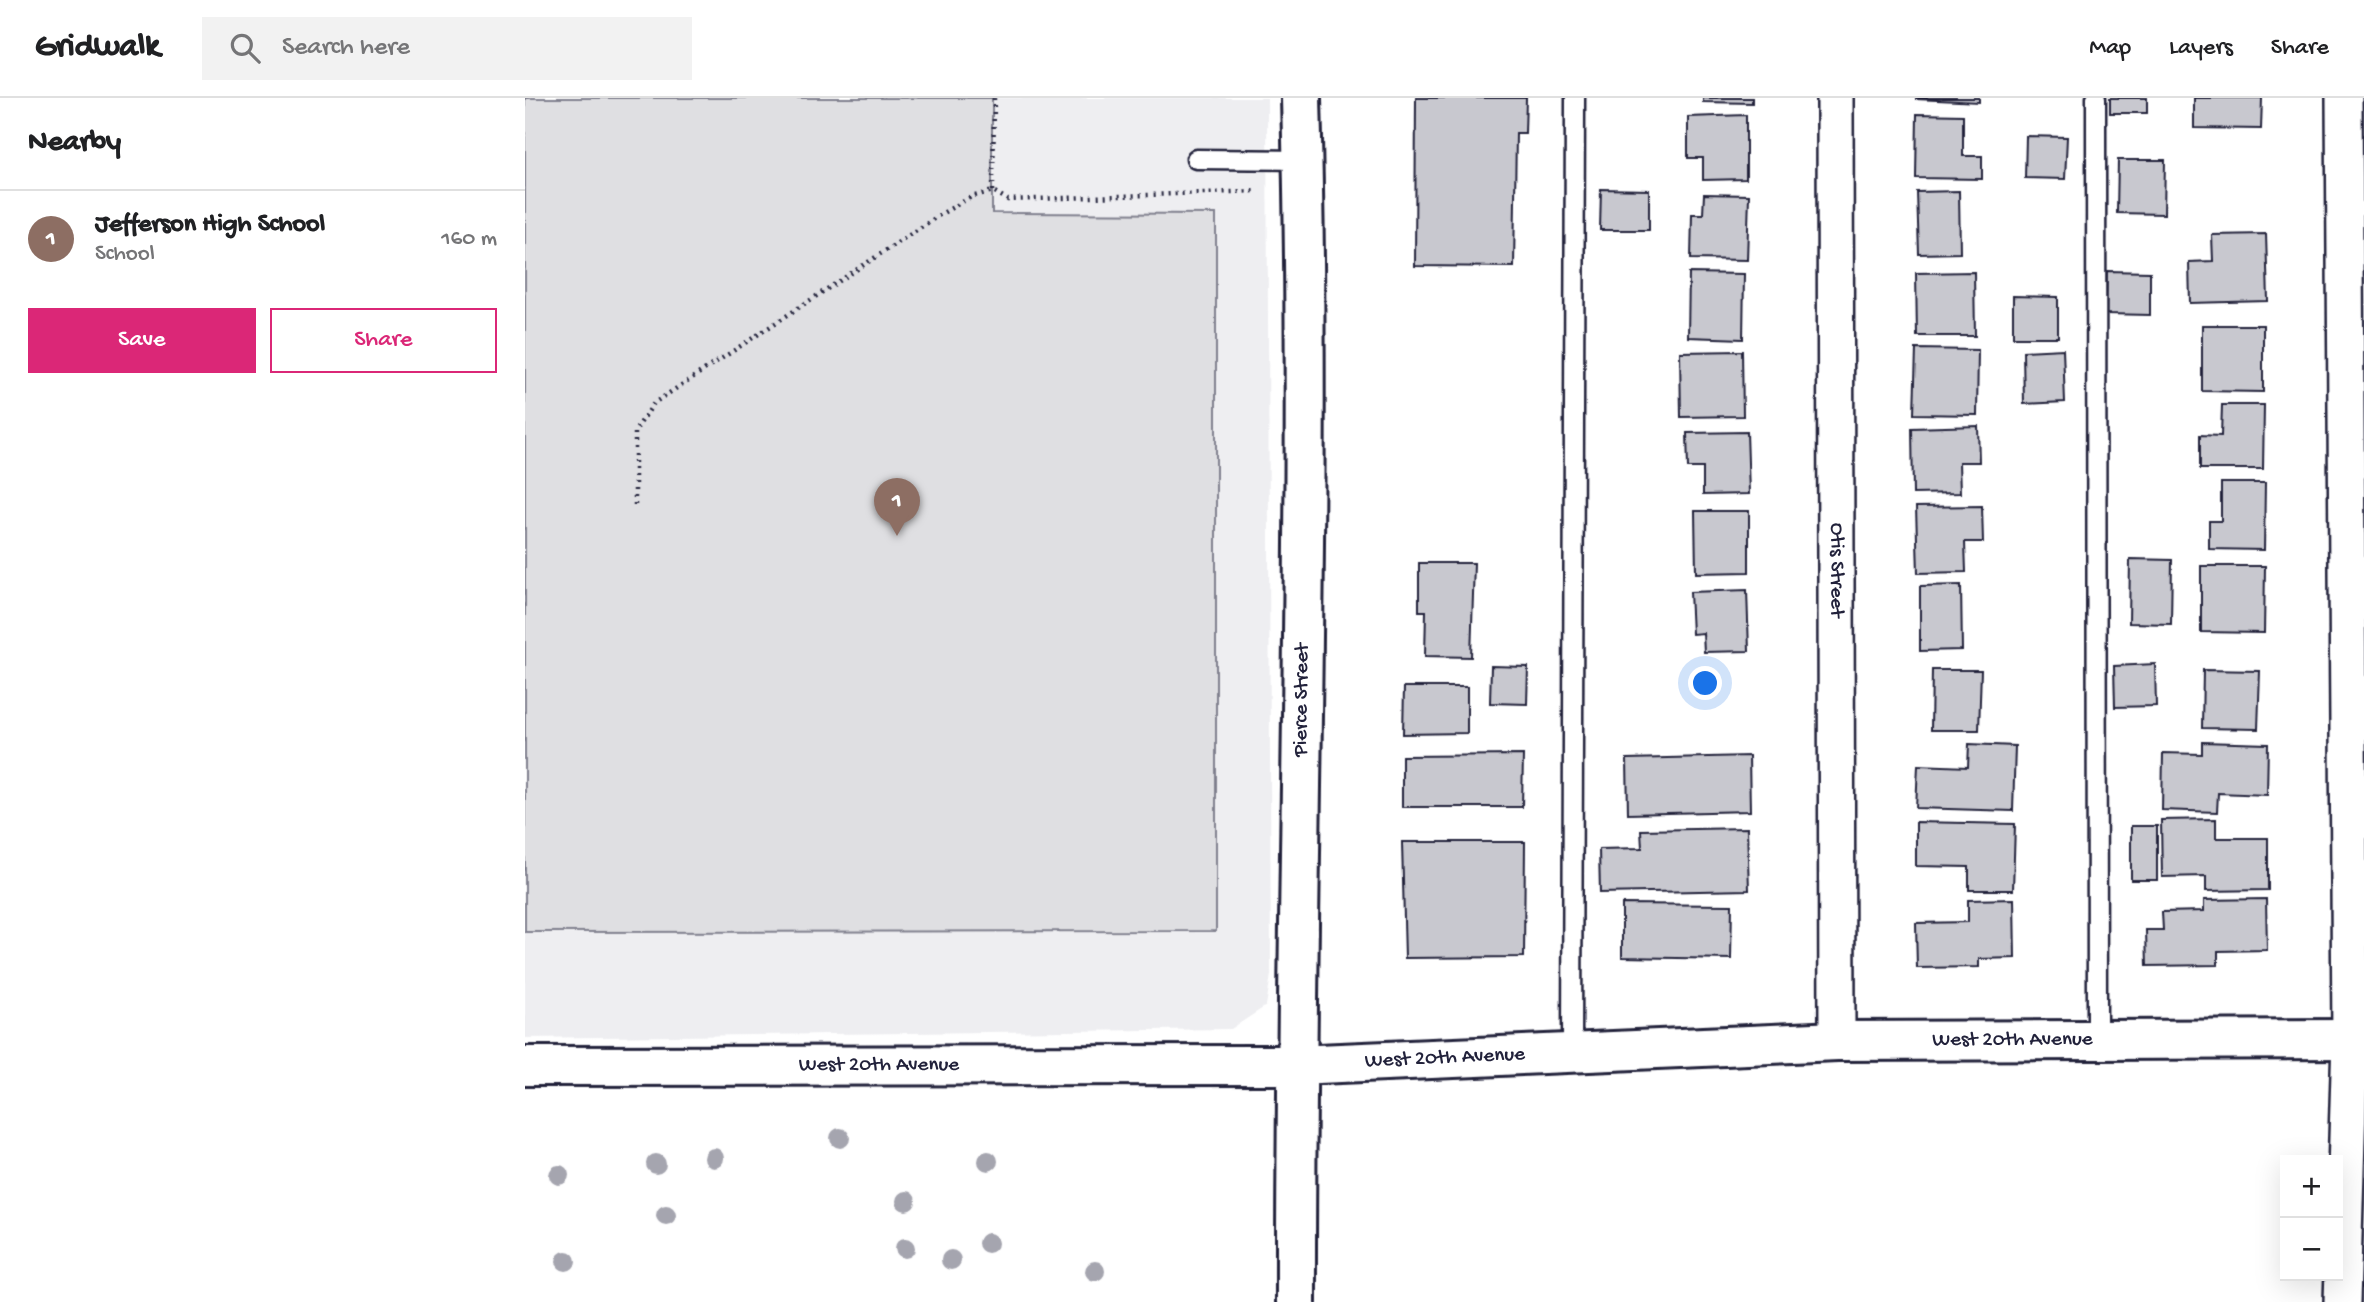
<!DOCTYPE html>
<meta charset="utf-8">
<style>
:root{--surface:#fff;--page:#f2f2f2;--text:#202124;--muted:#757577;--line:#e0e0e0;--accent:#db2777}
body{margin:0;font-family:"Gochi Hand",sans-serif;background:var(--page);color:var(--text)}
.controls{position:absolute;right:21px;bottom:21px;display:grid;overflow:hidden;border-radius:0px;box-shadow:0 7px 28px #0002}
.controls button{width:63px;height:63px;display:grid;place-items:center;padding:0;border:0;border-bottom:2px solid var(--line);background:var(--surface);color:var(--text);font:35px sans-serif}
.you{position:absolute;left:1181px;top:586px;width:24px;height:24px;margin:-18px;border:5px solid #fff;border-radius:50%;background:#1a73e8;box-shadow:0 0 0 10px #1a73e833}
.badge{display:grid;place-items:center;width:46px;height:46px;border-radius:50%;background:var(--accent);color:#fff;font-size:23px;font-weight:700}
.pin{position:absolute;translate:-50% -58px;filter:drop-shadow(0 2px 4px #0008)}
.pin::after{content:'';position:absolute;top:37px;width:24px;height:21px;background:inherit;clip-path:polygon(0 0,100% 0,50% 100%)}
.list{margin:0;padding:0;list-style:none}
h2{display:flex;justify-content:space-between;align-items:center;height:91px;margin:0;padding:0 28px;font-size:30px}
h2 small{font-size:23px;font-weight:400;color:var(--muted)}
.list li{display:grid;grid-template-columns:46px 1fr auto;gap:21px;align-items:center;box-sizing:border-box;height:98px;padding:0 28px;border-top:2px solid var(--line)}
.list b{display:block;font-size:26px;white-space:nowrap}
.list p{margin:0;font-size:23px;white-space:nowrap;color:var(--muted)}
.list em{font-size:23px;font-style:normal;color:var(--muted)}
.actions{display:flex;gap:14px;padding:21px 28px}
.actions a{flex:1;padding:16px 0;border:2px solid var(--accent);border-radius:0px;text-align:center;font-size:24px;color:var(--accent)}
.actions .main{background:var(--accent);color:#fff}
.icon{flex:none;width:38px;height:38px;fill:none;stroke:currentColor;stroke-width:2;stroke-linecap:round;stroke-linejoin:round}
.map{position:relative;flex:none;width:1839px;height:1204px;overflow:hidden}
header{display:flex;align-items:center;gap:42px;box-sizing:border-box;height:98px;padding:0 35px;background:var(--surface);border-bottom:2px solid var(--line)}
header strong{font-size:33px}
nav{display:flex;gap:38px;margin-inline-start:auto;font-size:24px}
.search{width:490px;height:63px;background:var(--page);display:flex;align-items:center;gap:18px;box-sizing:border-box;padding:0 24px;border-radius:0px;color:var(--muted);font-size:26px}
main{display:flex}
aside{flex:1;background:var(--surface)}
.map>svg:first-child{display:block}
.built{fill:#eeeef1}
.green{fill:#dfdfe2;stroke:#80808e;stroke-width:2}
.building{fill:#c8c8cf;stroke:#22223b;stroke-width:2}
.lines{fill:none;stroke-linecap:round;stroke-linejoin:round}
.service-casing{stroke:#22223b;stroke-width:23}
.minor-casing{stroke:#22223b;stroke-width:40}
.tertiary-casing{stroke:#22223b;stroke-width:44}
.path{stroke:#22223b;stroke-width:4.5;stroke-dasharray:2 5;stroke-linecap:butt}
.service{stroke:#fff;stroke-width:18}
.minor{stroke:#fff;stroke-width:35}
.tertiary{stroke:#fff;stroke-width:38}
.tree{fill:#a5a5af}
.labels{text-anchor:middle;dominant-baseline:central;stroke-width:5;stroke-linejoin:round;paint-order:stroke}
.street-label{font-size:21px;fill:#22223b;stroke:#fff}
</style>
<header>
<strong>Gridwalk</strong>
<div class="search"><svg class="icon" aria-label="search" viewBox="0 0 24 24"><circle cx="10" cy="10" r="6"/><path d="M15 15l6 6"/></svg>Search here</div>
<nav><a>Map</a><a>Layers</a><a>Share</a></nav>
</header>
<main>
<aside>
<h2>Nearby<small></small></h2>
<ul class="list">
<li><span class="badge" style="background:#8d6e63">1</span><div><b>Jefferson High School</b><p>School</p></div><em>160 m</em></li>
</ul>
<div class="actions"><a class="main">Save</a><a>Share</a></div>
</aside>
<div class="map">
<svg width="1839" height="1204" viewBox="0 0 1839 1204">
<rect width="100%" height="100%" fill="#fff"/>
<filter id="ink" filterUnits="userSpaceOnUse"><feTurbulence type="fractalNoise" baseFrequency=".0143" numOctaves="2"/><feDisplacementMap in="SourceGraphic" scale="14" xChannelSelector="R" yChannelSelector="G"/><feConvolveMatrix kernelMatrix="1 2 1 2 8 2 1 2 1" color-interpolation-filters="sRGB"/></filter>
<g filter="url(#ink)">
<path class="built" d="M0,0H742L746,877L741,908L706,931L0,940Z"/>
<path class="green" d="M0,0H467V115L691,116V833L0,834Z"/>
<path class="building" d="M891,0H1001L1000,35H991L989,169L890,168Z
M1178,0H1227V5L1178,4Z
M1391,0H1454V4L1391,1Z
M1585,0H1622V15H1585Z
M1669,0H1737L1736,31L1669,30Z
M1392,16L1438,17V58H1457V81L1391,80Z
M1221,17V81L1178,82V60H1163V19Z
M1501,38L1542,39L1540,81L1500,80Z
M1593,62H1640L1639,116L1592,115Z
M1076,91L1124,92V132H1075Z
M1434,93L1435,155L1394,156L1392,94Z
M1179,96L1224,97L1222,162L1166,161L1167,116H1178Z
M1741,136L1743,203L1665,205L1664,164L1688,163L1687,137Z
M1582,173L1625,174V217L1581,216Z
M1449,174L1450,238H1392L1391,175Z
M1164,175L1219,176L1218,241L1163,239Z
M1488,198L1533,199V239H1488Z
M1677,227H1738V294L1677,293Z
M1391,251L1453,252L1452,317L1389,316Z
M1538,251L1540,304L1499,306L1498,253Z
M1217,253L1218,318L1156,319L1155,254Z
M1697,307H1739L1738,371H1675V337L1696,338Z
M1453,328L1454,364H1434L1435,395L1388,396L1387,330Z
M1222,334L1224,396L1178,397V370H1163L1162,335Z
M1696,385H1740L1739,452L1684,451V423H1696Z
M1457,408L1458,444H1440L1441,474L1393,475L1391,409Z
M1170,413H1224V474L1171,475Z
M1605,461L1647,462L1646,526L1604,525Z
M894,465H949L946,559L900,558L901,513H894Z
M1676,468H1740L1739,535L1676,534Z
M1436,487L1437,552L1395,553V488Z
M1222,492L1224,553L1179,554L1178,535L1167,536L1165,494Z
M1630,566L1631,608L1590,609L1589,568Z
M966,568L1003,569L1002,606L965,605Z
M1407,572H1456L1454,632H1406Z
M1678,572L1735,573L1733,631L1677,630Z
M879,589H942V635L878,636Z
M1677,644L1743,646L1742,697L1693,695L1692,714L1637,712L1638,655L1677,656Z
M1444,646L1490,648L1488,713L1391,710L1393,667L1443,669Z
M998,657L997,709H877V658Z
M1224,658L1225,713L1103,716L1102,661Z
M1691,721V740H1743V792L1681,793V778L1637,779L1636,722Z
M1391,724L1490,726L1488,792H1444V769L1391,768Z
M1606,728H1632V782H1606Z
M1222,730L1224,792L1075,795L1074,751L1117,750L1116,732Z
M877,744H1000L999,859L880,860Z
M1489,801L1490,860L1454,861V869L1392,870L1391,825L1443,824V802Z
M1741,801L1742,852L1693,853V867L1622,868L1621,832H1638L1637,814L1679,813V802Z
M1097,806L1207,807L1206,861L1097,859Z"/>
<g class="lines">
<g class="service-casing">
<path id="service" d="M1571,0L1572,943
M671,61L777,62
M1047,954L1050,0"/>
</g>
<g class="minor-casing">
<g id="minor">
<path id="s1" d="M1310,0L1312,943"/>
<path d="M1817,1204L1825,942L1819,0"/>
</g>
</g>
<g class="tertiary-casing">
<g id="tertiary">
<path id="s2" d="M0,968L770,967L1312,943L1839,941"/>
<path id="s3" d="M771,1204C770,803 787,401 776,0"/>
</g>
</g>
<path class="path" d="M468,93L469,0
M110,407V333L129,305L416,116L446,99L468,93L483,102L732,93"/>
<use href="#service" class="service"/>
<use href="#minor" class="minor"/>
<use href="#tertiary" class="tertiary"/>
</g>
<g class="tree">
<circle cx="315" cy="1040" r="10"/>
<circle cx="189" cy="1060" r="10"/>
<circle cx="463" cy="1063" r="10"/>
<circle cx="131" cy="1066" r="10"/>
<circle cx="34" cy="1077" r="10"/>
<circle cx="381" cy="1103" r="10"/>
<circle cx="141" cy="1117" r="10"/>
<circle cx="463" cy="1145" r="10"/>
<circle cx="380" cy="1150" r="10"/>
<circle cx="426" cy="1162" r="10"/>
<circle cx="41" cy="1163" r="10"/>
<circle cx="570" cy="1173" r="10"/>
</g>
</g>
<g class="labels">
<g class="street-label">
<text stroke="none"><textPath href="#s1" startOffset="472">Otis Street</textPath></text>
<text stroke="none"><textPath href="#s3" startOffset="602">Pierce Street</textPath></text>
<text stroke="none"><textPath href="#s2" startOffset="1488">West 20th Avenue</textPath></text>
<text stroke="none"><textPath href="#s2" startOffset="920">West 20th Avenue</textPath></text>
<text stroke="none"><textPath href="#s2" startOffset="354">West 20th Avenue</textPath></text>
</g>
</g>
</svg>
<div class="controls">
<button>+</button>
<button>−</button>
</div>
<div class="you"></div>
<div class="pin badge" style="left:372px;top:438px;background:#8d6e63">1</div>
</div>
</main>
